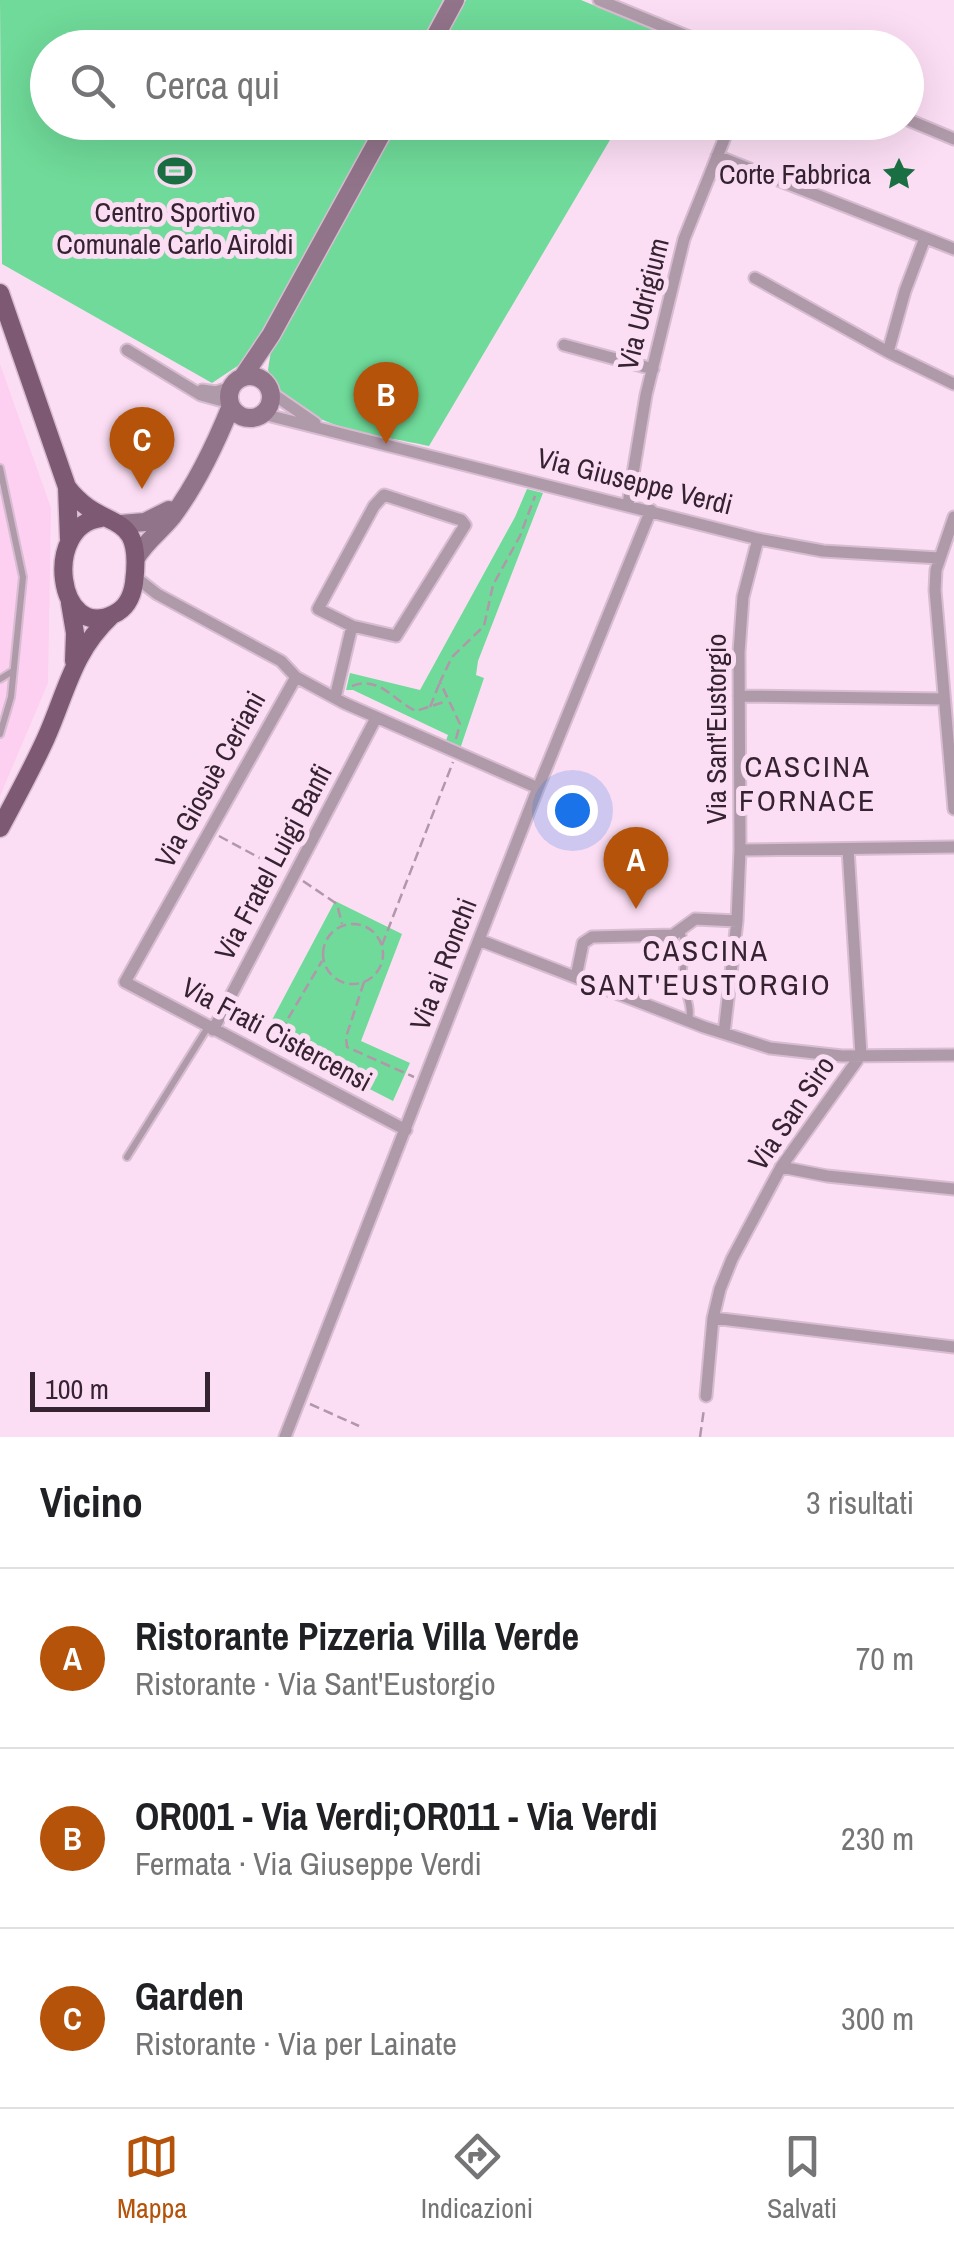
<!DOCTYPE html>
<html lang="it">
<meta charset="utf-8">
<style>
:root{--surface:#fff;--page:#f6f6f6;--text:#202124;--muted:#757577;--line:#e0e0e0;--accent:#b45309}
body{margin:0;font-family:"Archivo Narrow",sans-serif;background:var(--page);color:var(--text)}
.scale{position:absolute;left:30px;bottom:25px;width:180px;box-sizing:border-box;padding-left:10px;border:5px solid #352331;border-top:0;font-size:28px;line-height:35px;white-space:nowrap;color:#352331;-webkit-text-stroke:8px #fcdef4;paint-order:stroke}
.you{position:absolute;left:572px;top:810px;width:35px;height:35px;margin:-25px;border:8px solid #fff;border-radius:50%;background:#1a73e8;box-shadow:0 0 0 15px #1a73e833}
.badge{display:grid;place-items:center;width:65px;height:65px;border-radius:50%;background:var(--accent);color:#fff;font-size:32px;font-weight:700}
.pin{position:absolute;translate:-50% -82px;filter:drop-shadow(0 2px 5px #0008)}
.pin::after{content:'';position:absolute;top:52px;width:35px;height:30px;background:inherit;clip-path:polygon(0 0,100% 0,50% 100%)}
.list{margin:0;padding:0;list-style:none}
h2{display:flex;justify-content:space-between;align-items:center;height:130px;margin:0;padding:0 40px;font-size:42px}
h2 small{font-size:32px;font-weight:400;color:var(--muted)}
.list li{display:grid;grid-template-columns:65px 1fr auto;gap:30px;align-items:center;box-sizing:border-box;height:180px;padding:0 40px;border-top:2px solid var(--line)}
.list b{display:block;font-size:38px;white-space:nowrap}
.list p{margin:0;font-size:32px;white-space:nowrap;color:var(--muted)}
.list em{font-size:32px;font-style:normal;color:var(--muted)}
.icon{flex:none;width:55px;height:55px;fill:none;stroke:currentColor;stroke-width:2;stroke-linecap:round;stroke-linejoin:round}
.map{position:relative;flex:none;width:954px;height:1437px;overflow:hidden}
.search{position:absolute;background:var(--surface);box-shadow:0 10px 40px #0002;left:30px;right:30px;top:30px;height:110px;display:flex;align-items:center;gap:25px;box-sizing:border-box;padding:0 35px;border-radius:55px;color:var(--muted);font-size:38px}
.sheet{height:670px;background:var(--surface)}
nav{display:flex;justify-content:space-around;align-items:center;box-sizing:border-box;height:140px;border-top:2px solid var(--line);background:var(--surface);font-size:28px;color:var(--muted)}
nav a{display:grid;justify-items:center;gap:5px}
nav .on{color:var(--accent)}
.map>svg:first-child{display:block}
.built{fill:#fdd0f1}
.green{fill:#6fda99}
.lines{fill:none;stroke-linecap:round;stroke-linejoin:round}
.lane-casing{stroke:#d8bcd1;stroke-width:10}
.street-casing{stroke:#d8bcd1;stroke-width:15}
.secondary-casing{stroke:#d8bcd1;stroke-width:21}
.primary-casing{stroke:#d8bcd1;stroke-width:21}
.path{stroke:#b197aa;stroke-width:2.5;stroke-dasharray:10 5;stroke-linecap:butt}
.lane{stroke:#af9aa9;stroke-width:6}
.street{stroke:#af9aa9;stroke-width:11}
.secondary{stroke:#92748a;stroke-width:18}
.primary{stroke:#7d5974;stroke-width:18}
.labels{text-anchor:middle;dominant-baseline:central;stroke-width:10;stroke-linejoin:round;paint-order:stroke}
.poi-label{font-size:28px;fill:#352331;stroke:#fcdef4;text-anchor:end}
.street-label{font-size:28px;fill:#352331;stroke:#fcdef4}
.neighbourhood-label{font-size:30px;letter-spacing:2.5px;fill:#352331;stroke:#fcdef4}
</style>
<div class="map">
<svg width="954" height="1437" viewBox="0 0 954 1437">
<rect width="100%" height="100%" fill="#fcdef4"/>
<path class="built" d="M0,364L51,508L48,683L0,796Z"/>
<path class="green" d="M0,0H443L418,47L48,48V122L377,123L245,361L212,383L2,264Z
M466,0H581L668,36L661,47H440Z
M398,123H620L429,446C376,434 290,428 268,370L271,350Z
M527,489L543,493L478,661L476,675L484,678L460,749L445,743L448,735L353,690H346L350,673L420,690L515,517Z
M335,901L402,934L361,1041L410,1063L393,1101L264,1035Z"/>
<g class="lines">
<g class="lane-casing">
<path id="lane" d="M0,468L23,577L11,697L0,734
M0,679L13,671
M680,931C690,946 681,963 683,980C685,996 692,1004 689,1021
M127,1157L208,1027"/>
</g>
<g class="street-casing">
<path id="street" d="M599,0L716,48
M906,119L954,139
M717,156L954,249
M755,278L888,352L954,384
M564,345L653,369
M127,350L201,395L230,403
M888,352L905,291L925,238
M202,390L216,392L231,387
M270,392L315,423
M263,414L758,539L823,551L939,558
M628,504L646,395L684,239L731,122
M954,517L936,570L935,590L954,809
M134,576L157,594L281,661L296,677L344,703L538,788
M296,677L125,982L406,1130
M739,696L943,699
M335,698L352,626L396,636L465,525L461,520L384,495L374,506L318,609L352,626
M740,850L954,847
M479,940L704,1027L770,1048L842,1056L954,1055
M576,977L583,943L592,937L673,935L695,919L737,921
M213,1030L376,718
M724,1033L737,921L740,850L739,652L743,597L758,539
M781,1167L827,1176L954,1189
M713,1318L954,1347
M706,1396L713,1318L720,1289L732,1259L781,1167L861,1055L848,849
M285,1437L538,788L651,510"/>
</g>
<g class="secondary-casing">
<path id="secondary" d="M429,48L455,0
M229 397a21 21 0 1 1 42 0a21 21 0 1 1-42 0Z
M242,378L271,335L388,122
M121,524L145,522L169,510
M136,558C146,541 160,532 172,517C196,485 216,443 231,406"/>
</g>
<g class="primary-casing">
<path id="primary" d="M0,293L67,487L69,539
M67,487C103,535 144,505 134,583C132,597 127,608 114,614C57,643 42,525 101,518
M70,603L75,633L74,661
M0,828C16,798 32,769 46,738C67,691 72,653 111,616"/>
</g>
<path class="path" d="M352,686C379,675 394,701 416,711L447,701
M430,707L440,682
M456,739L460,724L440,682L452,657L484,626L493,585L520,536L535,496
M219,836L282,870
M303,881L337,904L342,924
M323 954a30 30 0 1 1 60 0a30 30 0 1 1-60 0Z
M382,945L453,762
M364,982L346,1037L347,1047L414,1077
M273,1044L322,961
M310,1404L359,1426
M700,1437L704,1409"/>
<use href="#lane" class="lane"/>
<use href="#street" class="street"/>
<use href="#secondary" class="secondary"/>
<use href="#primary" class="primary"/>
</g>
<defs>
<g id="stadium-bare" transform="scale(2.7)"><path d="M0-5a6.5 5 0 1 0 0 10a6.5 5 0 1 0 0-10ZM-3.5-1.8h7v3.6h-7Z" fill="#1a7043" stroke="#fcdef4" stroke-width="2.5" paint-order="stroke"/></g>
<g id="sight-bare" transform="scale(2.7)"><path d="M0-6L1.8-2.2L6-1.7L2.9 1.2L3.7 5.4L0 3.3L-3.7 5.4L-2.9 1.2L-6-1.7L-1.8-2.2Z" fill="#1a7043" stroke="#fcdef4" stroke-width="2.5" paint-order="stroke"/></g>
</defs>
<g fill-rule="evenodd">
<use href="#stadium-bare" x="175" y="171"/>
<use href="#sight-bare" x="899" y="174"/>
</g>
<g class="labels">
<g class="poi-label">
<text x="871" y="174">Corte Fabbrica</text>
<text x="175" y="212" text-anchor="middle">Centro Sportivo<tspan x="175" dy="32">Comunale Carlo Airoldi</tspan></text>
</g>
<g class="street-label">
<text transform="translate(643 304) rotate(-76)">Via Udrigium</text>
<text transform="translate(635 481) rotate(14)">Via Giuseppe Verdi</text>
<text transform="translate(716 729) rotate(-90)">Via Sant'Eustorgio</text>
<text transform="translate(210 779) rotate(-61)">Via Giosuè Ceriani</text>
<text transform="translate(273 862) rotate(-62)">Via Fratel Luigi Banfi</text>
<text transform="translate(443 964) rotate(-69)">Via ai Ronchi</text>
<text transform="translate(277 1034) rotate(28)">Via Frati Cistercensi</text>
<text transform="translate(791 1113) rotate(-56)">Via San Siro</text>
</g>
<g class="neighbourhood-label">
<text x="808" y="766">CASCINA<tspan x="808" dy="34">FORNACE</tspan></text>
<text x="706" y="950">CASCINA<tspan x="706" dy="34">SANT'EUSTORGIO</tspan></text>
</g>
</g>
</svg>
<div class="scale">100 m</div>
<div class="you"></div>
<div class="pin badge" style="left:636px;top:909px">A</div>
<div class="pin badge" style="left:386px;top:444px">B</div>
<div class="pin badge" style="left:142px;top:489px">C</div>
<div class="search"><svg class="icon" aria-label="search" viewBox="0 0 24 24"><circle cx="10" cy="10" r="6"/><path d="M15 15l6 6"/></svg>Cerca qui</div>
</div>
<section class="sheet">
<h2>Vicino<small>3 risultati</small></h2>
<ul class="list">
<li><span class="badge">A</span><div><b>Ristorante Pizzeria Villa Verde</b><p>Ristorante · Via Sant'Eustorgio</p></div><em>70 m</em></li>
<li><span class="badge">B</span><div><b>OR001 - Via Verdi;OR011 - Via Verdi</b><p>Fermata · Via Giuseppe Verdi</p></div><em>230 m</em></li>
<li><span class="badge">C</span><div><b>Garden</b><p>Ristorante · Via per Lainate</p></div><em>300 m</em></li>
</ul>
</section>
<nav>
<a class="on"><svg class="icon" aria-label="map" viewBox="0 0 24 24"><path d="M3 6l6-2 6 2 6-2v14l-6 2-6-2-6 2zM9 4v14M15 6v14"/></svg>Mappa</a>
<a><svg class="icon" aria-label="directions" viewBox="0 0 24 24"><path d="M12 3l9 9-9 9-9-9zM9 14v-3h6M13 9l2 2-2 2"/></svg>Indicazioni</a>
<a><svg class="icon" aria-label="saved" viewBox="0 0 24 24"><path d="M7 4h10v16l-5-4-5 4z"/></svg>Salvati</a>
</nav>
